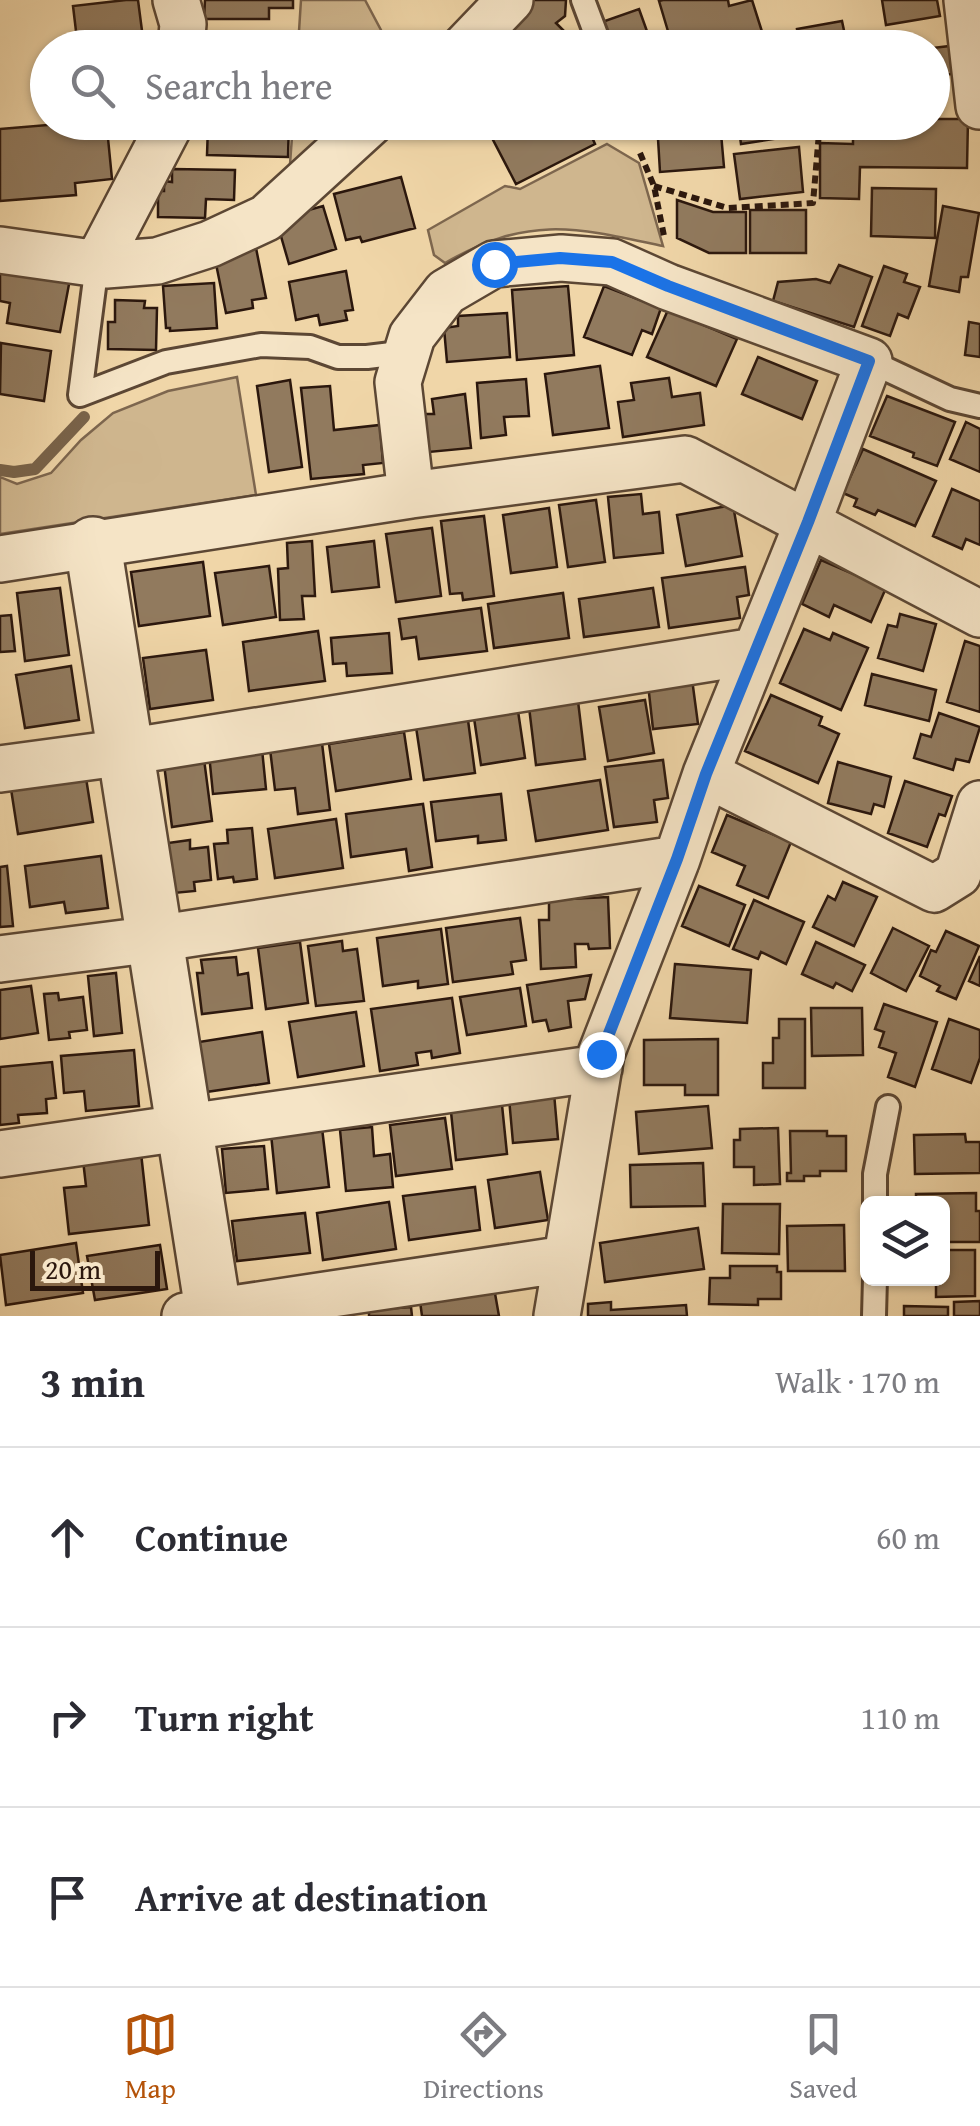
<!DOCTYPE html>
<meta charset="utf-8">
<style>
:root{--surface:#fff;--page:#f7f7f7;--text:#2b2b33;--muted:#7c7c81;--line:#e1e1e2;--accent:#b45309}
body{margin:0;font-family:"Gentium Book Plus",serif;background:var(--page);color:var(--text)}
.controls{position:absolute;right:30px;bottom:30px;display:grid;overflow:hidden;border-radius:15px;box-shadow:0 2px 8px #0004}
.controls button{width:90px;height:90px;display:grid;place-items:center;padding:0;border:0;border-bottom:2px solid var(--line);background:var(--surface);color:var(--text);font:50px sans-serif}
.scale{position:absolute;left:30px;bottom:25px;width:130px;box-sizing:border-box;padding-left:10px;border:5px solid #2b170d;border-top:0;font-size:28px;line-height:35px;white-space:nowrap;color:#2b170d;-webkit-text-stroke:8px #f5e4c6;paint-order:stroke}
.stop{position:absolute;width:30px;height:30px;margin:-22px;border:8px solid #1a73e8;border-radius:50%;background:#fff}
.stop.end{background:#1a73e8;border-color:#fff;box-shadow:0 2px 10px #0008}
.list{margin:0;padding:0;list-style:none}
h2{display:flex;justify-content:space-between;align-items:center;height:130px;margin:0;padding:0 40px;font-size:42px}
h2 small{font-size:32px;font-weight:400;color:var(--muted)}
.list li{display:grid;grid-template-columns:65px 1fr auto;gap:30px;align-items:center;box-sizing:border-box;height:180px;padding:0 40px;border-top:2px solid var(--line)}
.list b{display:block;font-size:38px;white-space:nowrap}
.list em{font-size:32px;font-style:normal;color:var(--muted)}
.icon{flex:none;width:55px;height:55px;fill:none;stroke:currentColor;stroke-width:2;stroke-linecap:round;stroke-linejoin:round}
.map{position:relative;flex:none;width:980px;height:1316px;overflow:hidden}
.search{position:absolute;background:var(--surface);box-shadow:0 2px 8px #0004;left:30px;right:30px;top:30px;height:110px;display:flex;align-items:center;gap:25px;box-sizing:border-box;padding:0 35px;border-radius:55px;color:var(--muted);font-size:38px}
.sheet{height:670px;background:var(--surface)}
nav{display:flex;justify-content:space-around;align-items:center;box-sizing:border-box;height:140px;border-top:2px solid var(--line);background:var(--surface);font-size:28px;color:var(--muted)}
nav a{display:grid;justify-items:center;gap:5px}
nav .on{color:var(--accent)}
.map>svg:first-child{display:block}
.green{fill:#cfb68e;stroke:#7d664e;stroke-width:2.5}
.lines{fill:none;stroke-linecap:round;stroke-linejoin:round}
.stream{stroke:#79634a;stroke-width:12}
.building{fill:#917a5e;stroke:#2b170d;stroke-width:2.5}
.service-casing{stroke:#5c4734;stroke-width:28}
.minor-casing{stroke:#5c4734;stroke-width:50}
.tertiary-casing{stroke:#5c4734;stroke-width:60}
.path{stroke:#2b170d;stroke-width:6;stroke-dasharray:8 5;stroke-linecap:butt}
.service{stroke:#f5e4c6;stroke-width:22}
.minor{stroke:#f5e4c6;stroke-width:45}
.tertiary{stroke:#f5e4c6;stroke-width:55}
.route{stroke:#1a73e8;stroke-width:12}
</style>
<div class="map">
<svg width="980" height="1316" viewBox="0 0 980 1316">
<rect width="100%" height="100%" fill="#f0d6a8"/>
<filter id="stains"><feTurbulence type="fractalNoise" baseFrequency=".002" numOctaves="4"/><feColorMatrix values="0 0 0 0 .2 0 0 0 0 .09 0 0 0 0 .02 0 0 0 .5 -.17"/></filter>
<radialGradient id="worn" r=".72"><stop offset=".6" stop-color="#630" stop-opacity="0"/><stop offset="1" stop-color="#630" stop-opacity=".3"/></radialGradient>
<path class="green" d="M301,0H365L390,47H298Z
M293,123H358L289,178Z
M607,144L639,163L663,246C575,227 528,215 445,263L434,255L428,230L505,186L520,189Z
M237,377L256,495L0,534V477L17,484L51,473L81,440L113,413L168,391Z"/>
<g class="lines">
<path class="stream" d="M0,470L14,472L35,469L84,417"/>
</g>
<path class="building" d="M126,0H138L144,46L78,48L73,6Z
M205,0H293V8H269V19H204Z
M528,0H566L565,16L556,23L568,35L556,48H488Z
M663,0H728L729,6L752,0L764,38L731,48H673L659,1Z
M882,0H937L940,16L886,25Z
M639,9L653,48H612L602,22Z
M842,21L846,40L867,37L868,48H800L797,29Z
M249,36L291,37V48H249Z
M950,46L953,74L932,75V48Z
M932,119H968L967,168L860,167L859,199L820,198V143L853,144V122H932Z
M231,122H289L288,157L207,155L208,126L230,127Z
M512,122H585L595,144L516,184L491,136L513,125Z
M657,122H720L724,167L660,172Z
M738,122H805L806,134L741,144Z
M71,123L72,131L107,128L112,179L75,183L76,195L0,201V129Z
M799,147L803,192L740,199L734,154Z
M172,169L235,170L234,200L206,199L205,218L158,217V191H164V181L172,182Z
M401,177L415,228L362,242L360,237L346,240L334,194Z
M872,188L936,189L935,238L871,236Z
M677,200L713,212H746V253H709L677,238Z
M323,206L336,249L289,264L276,219Z
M943,206L979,213L968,277H961L959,292L929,286Z
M750,210H806V253H750Z
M254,238L266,298L252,300L253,308L226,313L214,254Z
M0,262L70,279L60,332L7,323L10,303L0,301Z
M839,265L872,277L854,327L773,301L778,282L816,279L830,283Z
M884,266L907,274L904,282L920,287L908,318L898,314L890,336L862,326Z
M346,271L353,310L345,311L347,320L320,325L318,315L296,320L289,282Z
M214,283L217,328L170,331V328H166L163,286Z
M568,286L574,355L517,360L512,290Z
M604,286L661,308L652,334L642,330L632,355L584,337Z
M115,300L145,301L144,308H157L156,350L108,349V322H115Z
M668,310L737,339L716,386L647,357Z
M507,313L510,357L447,362L444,328L458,326V316Z
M969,322L980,324V357L965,355Z
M1,343L51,351L44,401L0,394Z
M758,357L817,381L802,419L742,394Z
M600,366L609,428L553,435L545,374Z
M669,378L672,397L700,393L704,425L623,437L618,402L634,400L631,383Z
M526,379L529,416L504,417L506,435L481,438L477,383Z
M290,380L302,467L269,472L257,386Z
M330,386L334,430L380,425L383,463L363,465L364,474L311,479L301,388Z
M465,394L471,448L429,452L425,414H434L432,399Z
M887,396L955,422L937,466L913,457L914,453L870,436Z
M966,422L980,429V472L950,459Z
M863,449L936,481L915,526L878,510L875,515L854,506L857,499L843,493Z
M952,489L980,501V545L966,539L962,549L933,536Z
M641,494L643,514L659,512L663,553L614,558L608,497Z
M596,500L605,562L568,567L559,505Z
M733,505L742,556L686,566L677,515Z
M549,508L557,567L511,573L503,515Z
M484,516L494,596L463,600L462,593L450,594L441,521Z
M432,528L441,596L396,602L386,534Z
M312,541L315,596H302L304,619L280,620L278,569L288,568L287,543Z
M374,541L379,587L332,592L327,547Z
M821,560L886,588L871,622L834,605L829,617L802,604Z
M203,562L210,616L139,626L131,572Z
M269,566L276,617L223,625L215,573Z
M745,567L749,595L737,597L740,618L669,628L662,578Z
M60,588L69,655L25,661L17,593Z
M653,588L659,627L584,637L579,599Z
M563,593L569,638L494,648L488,604Z
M481,608L487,651L419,659L416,637L402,639L399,619Z
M900,614L936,624L923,671L878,658L888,625L897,627Z
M11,615L15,651L0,652V616Z
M804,629L830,640L833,633L868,648L841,710L780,683Z
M318,631L325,681L249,691L243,642Z
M389,633L392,673L347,676L346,663L333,664L331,638Z
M965,641L980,646V712L947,702Z
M206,650L213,700L150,709L143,658Z
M71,666L79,720L25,728L16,675Z
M872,674L936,690L929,721L865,705Z
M692,679L698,724L653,729L648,684Z
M771,695L822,717L819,725L839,734L818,783L745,751Z
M645,700L654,753L608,761L599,707Z
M578,701L585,759L536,765L529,707Z
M518,711L525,758L481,765L474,718Z
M939,713L980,727L969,762L956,759L953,770L914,758L921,734L931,737Z
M468,720L475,773L424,780L416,727Z
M404,732L411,779L336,791L329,744Z
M322,743L330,810L298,814L295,788L275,790L270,749Z
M262,749L266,789L213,794L209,754Z
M204,759L212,821L172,827L164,764Z
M663,760L668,798L654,800L657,822L614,827L605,767Z
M838,762L891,777L884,807L874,804L871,814L828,803Z
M86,778L93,822L18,834L11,789Z
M600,780L608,830L536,841L528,791Z
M905,781L952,796L945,816L939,814L927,847L888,833Z
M501,794L506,840L478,843V836L436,841L431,802Z
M423,804L432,867L409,871L406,849L351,857L346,814Z
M727,815L791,842L768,898L737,885L745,866L712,852Z
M336,819L343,868L275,878L268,829Z
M252,828L257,879L234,882L233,877L218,879L214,844L228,843L227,830Z
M190,840V849L208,847L211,880L194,882L195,891L174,893L168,843Z
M101,856L108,908L66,913L64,902L30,907L25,866Z
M7,866L13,926L0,927V867Z
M843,882L877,897L854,946L813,927L828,896L835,900Z
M699,886L745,905L729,946L682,926Z
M608,897L610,948L589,949L588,944H575L576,967L541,969L539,920H549V900Z
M754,900L804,922L786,964L761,952L758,959L733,949Z
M520,918L526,960L511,962L513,974L453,982L446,928Z
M893,928L929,946L906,991L871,973Z
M441,929L448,984L418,988V981L383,986L377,938Z
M946,931L979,946L956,999L937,991L940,986L920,976L931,950L936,952Z
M342,941L343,951L357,949L364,1001L316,1006L308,946Z
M300,942L308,1003L266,1009L258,948Z
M816,942L865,965L852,991L836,983L833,988L802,974Z
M980,956V986L969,981Z
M236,957L238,975L248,973L252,1008L202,1014L197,973H203L201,960Z
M675,964L751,970L747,1023L670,1018Z
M116,973L122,1033L94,1036L88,976Z
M591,975L585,999L568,1001L571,1027L549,1031L546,1020L533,1022L527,985Z
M31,986L38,1033L0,1039V990Z
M520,988L526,1026L467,1035L460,997Z
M58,993L59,1000L83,997L87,1030L69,1032L70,1038L49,1040L44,994Z
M452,998L460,1053L432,1058L431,1051L416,1053L418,1065L380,1071L371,1009Z
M884,1004L937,1022L915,1087L888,1077L896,1053L879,1047L884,1032L875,1029Z
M811,1008H862L863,1055L812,1056Z
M356,1012L364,1066L298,1077L289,1022Z
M779,1019H805V1088H763V1063H773V1038H779Z
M949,1019L980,1030V1058L971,1083L932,1069Z
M262,1032L269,1083L206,1092L199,1042Z
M718,1039V1095H685V1085H644V1040Z
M134,1050L139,1106L86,1111L84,1091L64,1093L61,1056Z
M52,1062L56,1098L46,1099L47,1113L18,1115L19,1123L0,1125V1067Z
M554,1093L558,1139L513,1143L509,1098Z
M502,1105L507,1154L456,1160L451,1112Z
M708,1106L712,1148L639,1154L636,1112Z
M445,1118L452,1169L396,1176L390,1125Z
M372,1127L374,1156L390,1154L393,1187L346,1191L340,1130Z
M322,1128L329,1187L277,1193L271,1134Z
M778,1128L780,1184L754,1185V1167H734V1140H740V1129Z
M790,1131H827V1136H846V1171H820V1176H804V1181H787V1173H791Z
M965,1134L966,1142H980V1173L915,1174L914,1135Z
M264,1146L268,1189L226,1193L222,1149Z
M141,1153L149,1225L69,1234L64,1188L86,1186L83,1160Z
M703,1163L705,1206L631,1207L630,1165Z
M540,1172L548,1220L495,1228L488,1180Z
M475,1187L480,1230L409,1240L403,1196Z
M976,1193V1211H980V1242H942V1204H916V1194Z
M389,1202L396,1249L323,1260L317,1213Z
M723,1204H780L779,1254L722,1253Z
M305,1213L310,1253L237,1261L232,1221Z
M844,1225L845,1271H788L787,1226Z
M698,1228L704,1269L605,1282L600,1243Z
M76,1243L83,1293L6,1305L0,1255Z
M160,1245L167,1289L95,1300L87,1256Z
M942,1250H975V1296L936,1297V1279H909L942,1278Z
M730,1266H777V1272H781V1299H758V1305L709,1304L710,1278H730Z
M493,1282L499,1316H422L419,1294Z
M980,1301V1316H954V1302Z
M611,1302V1310L686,1305L687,1316H588V1304Z
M904,1306L948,1307V1316H904Z
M411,1307L412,1316H369V1310Z"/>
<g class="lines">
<g class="service-casing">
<path id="service" d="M583,0L601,48
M629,122L630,123
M97,264L80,395L166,362L261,345L310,347L338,357H367L408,352
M869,361L950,399L980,406
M875,1204V1174L888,1107
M874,1316L875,1278"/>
</g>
<g class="minor-casing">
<path id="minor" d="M176,0L183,24L181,48
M967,0L979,106
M464,48L510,0
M0,250L106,265L157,261L210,244L266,218L371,122
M97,264L171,122
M411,495L398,382L412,336L446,292L494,264L561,258L612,262L668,287L869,361L808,522L706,774L677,859L601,1054L557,1316
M0,559L411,495L685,459L980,614
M0,769L126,752L755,651
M706,774L934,889L958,874L980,804
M0,959L155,939L677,859
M0,1154L599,1068
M185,1316L566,1259"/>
</g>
<g class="tertiary-casing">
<path id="tertiary" d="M93,545L214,1316"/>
</g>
<path class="path" d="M640,153L654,186L664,236
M654,186L728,208L813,203L819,133L838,122"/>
<use href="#service" class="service"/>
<use href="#minor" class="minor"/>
<use href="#tertiary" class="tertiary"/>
</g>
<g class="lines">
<path class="route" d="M494,264L560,258L612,262L668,286L869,361L808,522L706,774L677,859L601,1054"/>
</g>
<rect width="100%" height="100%" filter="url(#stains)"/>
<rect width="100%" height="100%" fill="url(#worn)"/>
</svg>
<div class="controls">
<button><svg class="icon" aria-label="layers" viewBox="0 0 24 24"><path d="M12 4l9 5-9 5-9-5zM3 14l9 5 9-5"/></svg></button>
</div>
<div class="scale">20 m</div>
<div class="stop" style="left:494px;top:264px"></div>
<div class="stop end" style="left:601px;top:1054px"></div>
<div class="search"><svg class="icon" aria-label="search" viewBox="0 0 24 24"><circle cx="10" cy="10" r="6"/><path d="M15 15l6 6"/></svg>Search here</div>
</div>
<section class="sheet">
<h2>3 min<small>Walk · 170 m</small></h2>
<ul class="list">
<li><svg class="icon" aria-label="ahead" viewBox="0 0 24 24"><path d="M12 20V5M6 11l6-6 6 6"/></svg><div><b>Continue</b></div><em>60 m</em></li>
<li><svg class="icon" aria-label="right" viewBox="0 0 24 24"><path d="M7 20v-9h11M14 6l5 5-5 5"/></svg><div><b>Turn right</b></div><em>110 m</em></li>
<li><svg class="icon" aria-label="arrive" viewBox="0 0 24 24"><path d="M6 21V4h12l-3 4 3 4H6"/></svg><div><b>Arrive at destination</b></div></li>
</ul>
</section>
<nav>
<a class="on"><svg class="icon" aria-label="map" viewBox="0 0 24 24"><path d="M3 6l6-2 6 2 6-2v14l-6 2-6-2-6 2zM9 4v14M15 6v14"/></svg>Map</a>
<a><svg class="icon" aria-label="directions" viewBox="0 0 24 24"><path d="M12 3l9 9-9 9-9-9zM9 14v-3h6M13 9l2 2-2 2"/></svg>Directions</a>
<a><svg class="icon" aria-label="saved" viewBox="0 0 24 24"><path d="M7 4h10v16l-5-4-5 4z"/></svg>Saved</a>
</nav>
